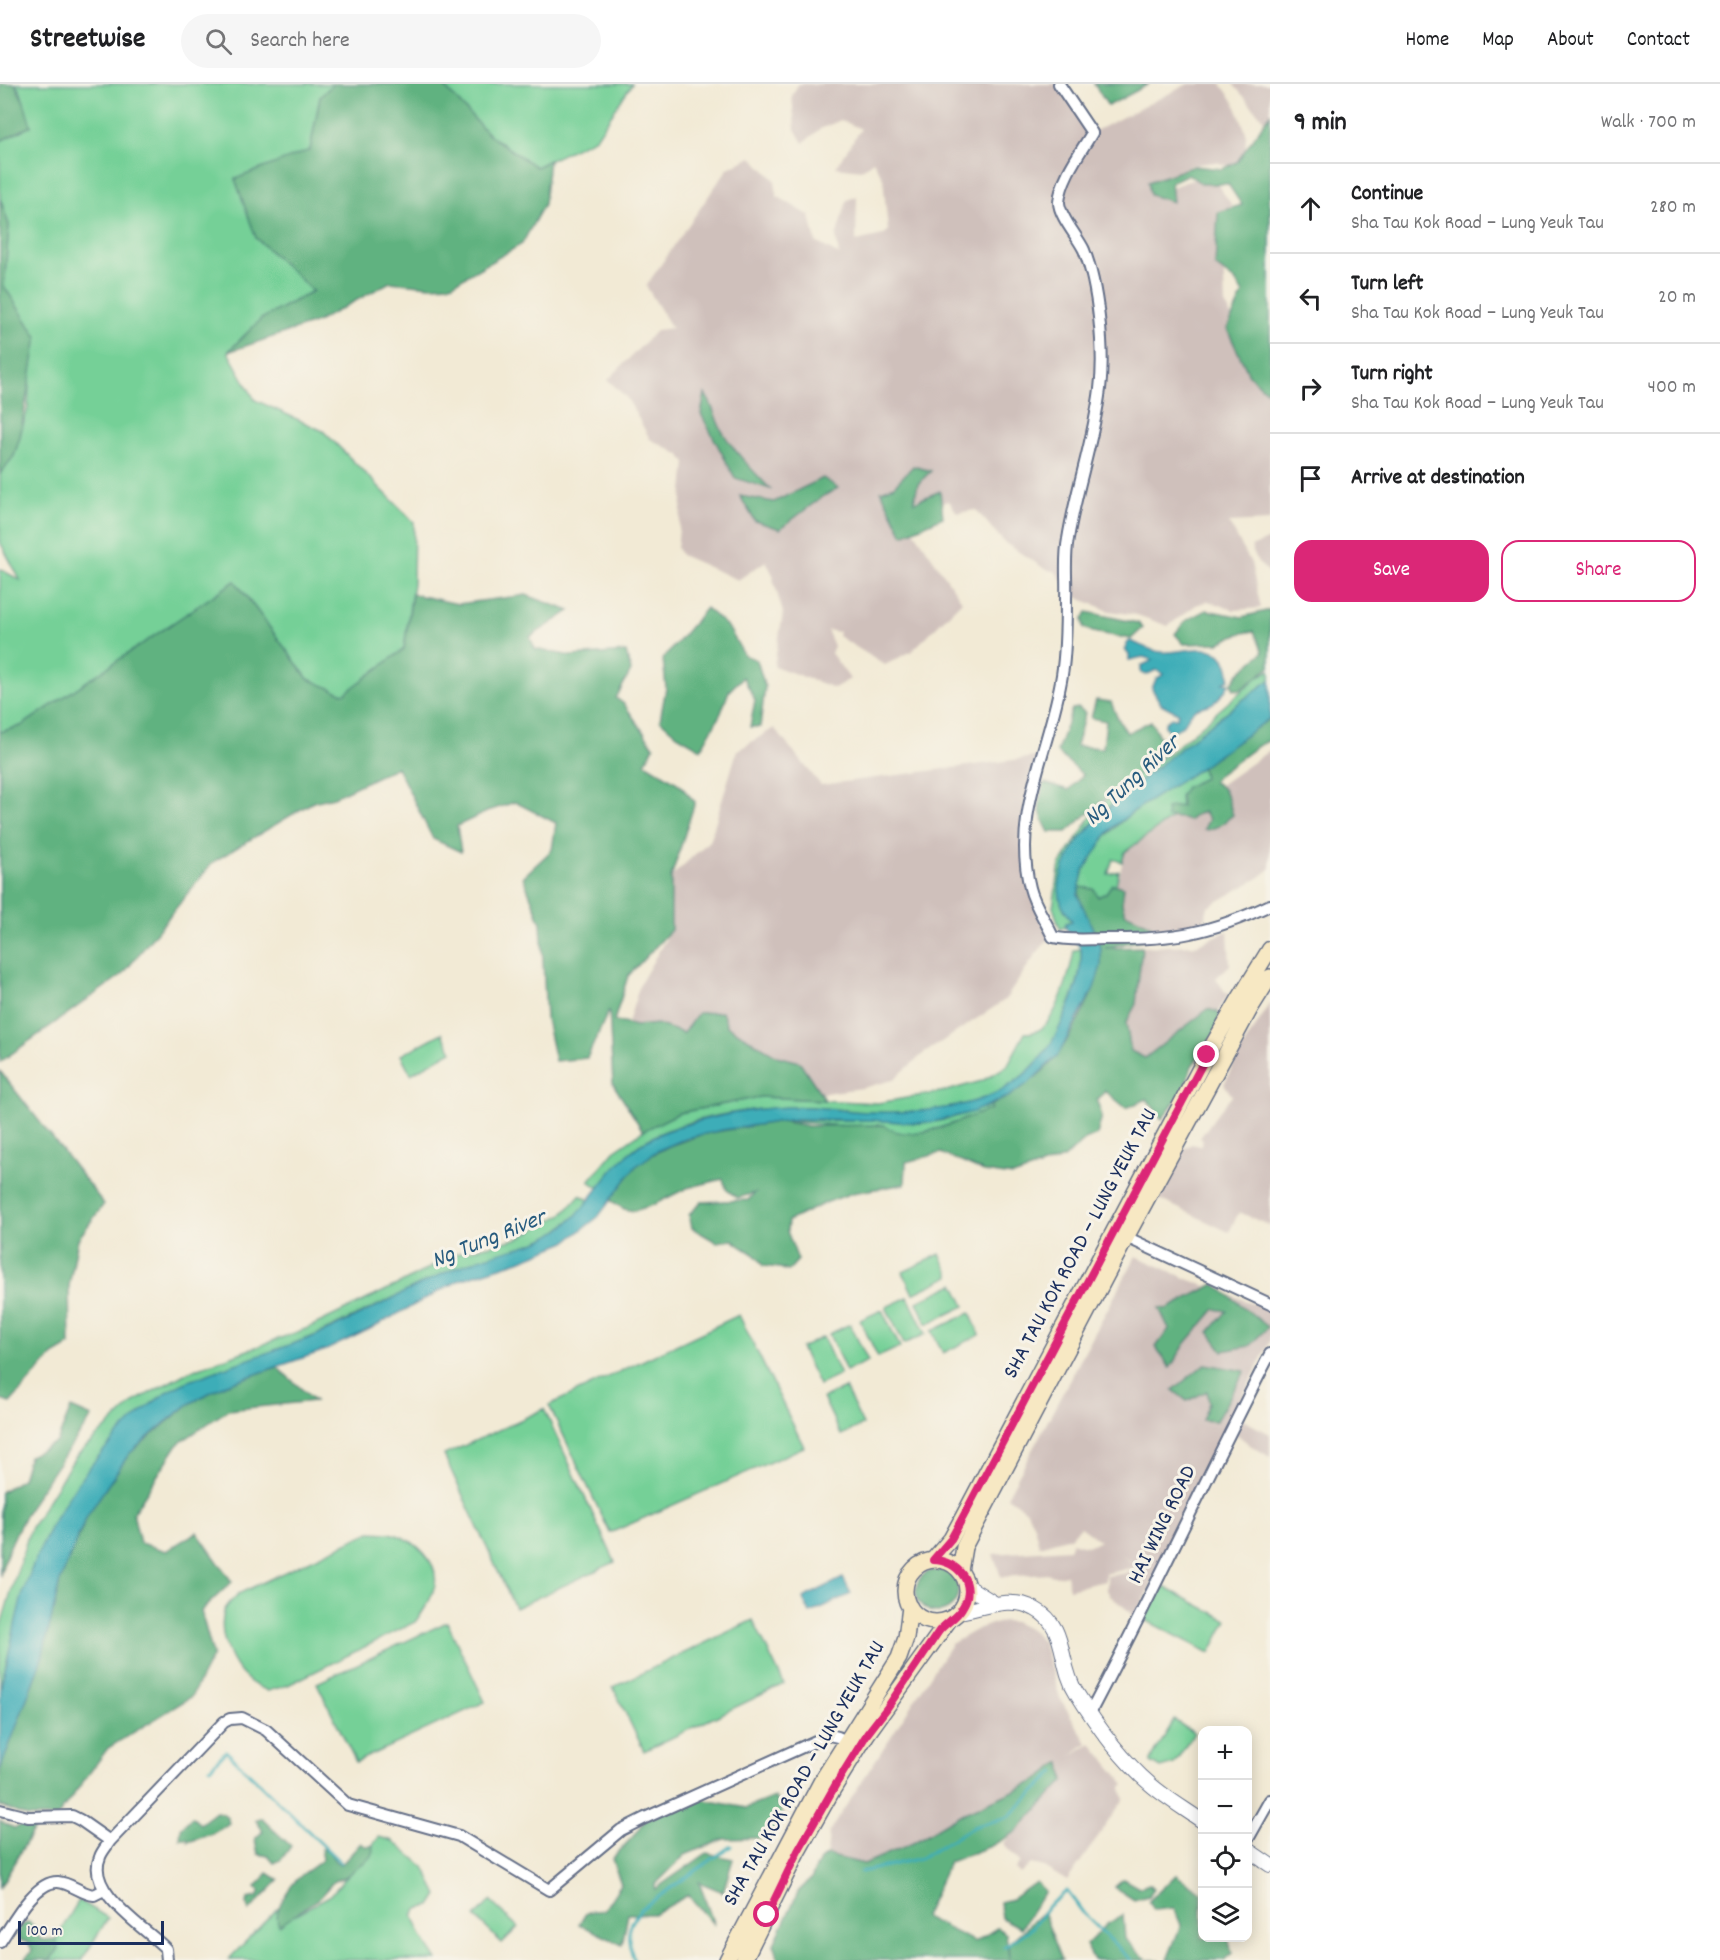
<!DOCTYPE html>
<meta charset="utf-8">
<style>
:root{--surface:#fff;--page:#f6f6f6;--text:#202124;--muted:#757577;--line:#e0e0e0;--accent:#db2777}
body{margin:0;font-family:Dekko,sans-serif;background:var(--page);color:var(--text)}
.controls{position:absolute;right:18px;bottom:18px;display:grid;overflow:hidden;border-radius:12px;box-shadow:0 3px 15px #0003}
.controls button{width:54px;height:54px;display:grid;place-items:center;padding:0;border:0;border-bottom:2px solid var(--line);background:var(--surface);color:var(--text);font:30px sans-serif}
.scale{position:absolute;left:18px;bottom:15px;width:146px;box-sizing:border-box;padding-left:6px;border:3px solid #1b2f5e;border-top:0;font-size:16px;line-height:21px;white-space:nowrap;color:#1b2f5e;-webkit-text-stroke:4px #f7f3e8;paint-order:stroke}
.stop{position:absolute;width:18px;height:18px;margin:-14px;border:4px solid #db2777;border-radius:50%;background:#fff}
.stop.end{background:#db2777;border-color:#fff;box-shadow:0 2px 6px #0008}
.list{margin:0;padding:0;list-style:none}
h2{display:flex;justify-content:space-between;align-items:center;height:78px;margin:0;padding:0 24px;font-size:26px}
h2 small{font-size:20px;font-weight:400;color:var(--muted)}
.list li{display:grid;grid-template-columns:39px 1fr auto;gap:18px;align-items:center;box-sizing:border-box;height:90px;padding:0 24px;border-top:2px solid var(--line)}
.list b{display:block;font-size:22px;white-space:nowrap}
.list p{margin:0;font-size:20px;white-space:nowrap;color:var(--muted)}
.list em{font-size:20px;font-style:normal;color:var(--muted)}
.actions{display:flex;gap:12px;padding:18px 24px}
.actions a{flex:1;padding:14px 0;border:2px solid var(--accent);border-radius:18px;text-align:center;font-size:21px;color:var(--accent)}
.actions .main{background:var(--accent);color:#fff}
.icon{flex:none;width:33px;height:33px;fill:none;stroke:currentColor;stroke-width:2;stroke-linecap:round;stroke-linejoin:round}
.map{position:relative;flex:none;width:1270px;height:1876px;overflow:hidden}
header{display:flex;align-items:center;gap:36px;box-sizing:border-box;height:84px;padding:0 30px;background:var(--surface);border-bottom:2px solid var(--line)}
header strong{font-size:28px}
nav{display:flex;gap:33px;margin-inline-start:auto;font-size:21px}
.search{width:420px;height:54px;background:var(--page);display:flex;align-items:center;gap:15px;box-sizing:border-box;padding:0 21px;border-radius:33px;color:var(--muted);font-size:22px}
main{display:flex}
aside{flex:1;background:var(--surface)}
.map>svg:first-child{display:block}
.industrial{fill:#cfc0bb}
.green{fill:#75d097;stroke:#48807a;stroke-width:1.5}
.forest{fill:#60b280;stroke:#3e706f;stroke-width:1.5}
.water{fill:#3cadb8;stroke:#2c6e8b;stroke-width:1.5}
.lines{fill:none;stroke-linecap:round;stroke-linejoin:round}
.stream{stroke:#3cadb8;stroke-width:3}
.minor-casing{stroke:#667088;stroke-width:14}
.tertiary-casing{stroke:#667088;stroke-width:16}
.secondary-casing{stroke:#667088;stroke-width:18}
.minor{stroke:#fff;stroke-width:10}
.tertiary{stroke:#fff;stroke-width:14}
.secondary{stroke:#f7e8c3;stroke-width:15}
.route{stroke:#db2777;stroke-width:8}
.labels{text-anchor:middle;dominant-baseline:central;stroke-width:6;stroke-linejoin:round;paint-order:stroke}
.street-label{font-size:22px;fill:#1b2f5e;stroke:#f7f3e8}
.water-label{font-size:24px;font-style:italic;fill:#275b7e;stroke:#f7f3e8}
</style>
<header>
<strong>Streetwise</strong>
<div class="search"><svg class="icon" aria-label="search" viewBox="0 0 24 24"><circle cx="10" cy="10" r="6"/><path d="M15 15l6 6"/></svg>Search here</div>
<nav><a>Home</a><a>Map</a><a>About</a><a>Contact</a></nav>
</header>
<main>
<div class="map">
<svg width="1270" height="1876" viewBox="0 0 1270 1876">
<rect width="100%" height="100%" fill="#f7f3e8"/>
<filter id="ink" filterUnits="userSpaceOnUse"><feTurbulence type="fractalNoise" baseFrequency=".0167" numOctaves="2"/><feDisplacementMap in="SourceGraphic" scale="12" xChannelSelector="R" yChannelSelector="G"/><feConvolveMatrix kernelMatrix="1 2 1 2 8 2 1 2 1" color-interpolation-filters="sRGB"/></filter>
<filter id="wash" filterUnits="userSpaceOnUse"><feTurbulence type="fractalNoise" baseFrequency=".008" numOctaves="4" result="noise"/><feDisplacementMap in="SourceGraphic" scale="24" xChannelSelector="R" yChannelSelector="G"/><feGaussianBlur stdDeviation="1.35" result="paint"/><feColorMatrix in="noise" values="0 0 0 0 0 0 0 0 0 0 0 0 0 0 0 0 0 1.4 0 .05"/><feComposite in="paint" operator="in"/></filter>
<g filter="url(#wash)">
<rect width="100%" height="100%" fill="#f2ead5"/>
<path class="industrial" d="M798,0H1062L1095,47L1188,0H1221L1234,18L1246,48L1245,77L1236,85L1216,78L1192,81L1146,103H1172L1209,89L1232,121L1222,146L1225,220L1263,297L1270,303V437L1229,439L1251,479L1261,524L1234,526L1208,517L1196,521L1168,542L1137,531L1109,527L1074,512L1055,487L1047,486L1005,459L976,426L957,429L949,417L925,424L910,407L891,413L962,517L912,567L885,581L838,552L839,548L827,546L834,562L831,569L850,595L834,604L774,582L783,529L773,495L774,493L766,477L738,496L681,471L677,464L686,378L680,371L650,355L627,314L608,296L657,246L672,244L646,202L728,84L752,73L775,96L777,112L810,132L816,158L839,171L836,153L847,116L857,112L856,157L883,151L888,147L883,94L873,77L861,86L836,83L861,45L841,36L820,45L803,59L795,45L792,12Z
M1233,0H1270V43Z
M1270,455V489L1258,479L1251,463Z
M774,644L821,701L1036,673L1024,770L1051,852L1036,870L1005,916L923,970L893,996L862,1004L825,1009L758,1006L637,1022L628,939L640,900L671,846V793L710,756L737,667Z
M1270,666V785L1260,793L1208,823L1204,837L1177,845L1106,844L1125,768Z
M1228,847L1230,881L1216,894L1225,908L1229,909L1218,928L1208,925L1145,975L1129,966L1126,939L1136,920L1139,863L1195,861Z
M1270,920V1142L1239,1128L1229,1148L1159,1115L1184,1065L1192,1060L1200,1062L1203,1056L1200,1054L1217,1030L1232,1012L1224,1000L1241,966Z
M1136,1172L1190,1196L1270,1226V1257L1134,1536L1129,1527L1110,1512L1107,1506V1492L1132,1488L1139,1484L1119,1469L1136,1483L1105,1490V1497L1069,1505L1066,1491L1053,1492L1049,1490L1001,1493L993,1470L1069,1465L1072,1458L1086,1462L1100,1457L1081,1443L1070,1453L1039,1462L1034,1442L1027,1427L1007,1413Z
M1241,1335L1270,1350V1373L1252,1362L1254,1364L1234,1348Z
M1002,1537L1014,1538L1031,1546L1043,1558L1060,1614L1087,1659L1070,1672L1091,1659L1125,1700L1121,1704L1124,1715L1067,1797L1044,1783L1031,1780L1020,1790L1015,1785L1020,1778L1003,1760L1063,1690L1061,1678L1034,1698L958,1732L909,1762L864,1780L827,1771L829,1748L951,1560L979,1544Z"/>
<path class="green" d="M16,0H333L320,13L310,66L256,154L313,207L261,235L228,268L255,316L323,347L414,438L413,499L404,565L344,611L308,595L235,497L21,642L0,648V485L20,496L0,458V383L14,372L28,324L31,255L3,216L9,141L0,114V57L31,42L21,9Z
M442,0H632L596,54L536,83L489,51Z
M1270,586V596C1236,620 1204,645 1172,671C1132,704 1078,738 1062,790C1057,809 1062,822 1072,837L1066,839L1065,843L1060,845L1053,823L1060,781L1094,728L1114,709L1174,665L1259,592Z
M1202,683L1205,697L1181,722L1167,733H1173L1125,768L1122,778L1113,775L1108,790L1119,787L1116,801L1112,800L1106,809L1098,813L1094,805L1079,803C1092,743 1155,714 1202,683Z
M1081,865C1083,891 1072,915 1062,939C1027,1019 948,1031 870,1028C850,1027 830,1024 810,1023C760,1022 681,1032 639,1061C623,1073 611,1088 599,1104L589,1097L614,1067L646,1045L679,1029L760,1013L878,1019L946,1007L982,997L1007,982L1025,949C1029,949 1035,948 1039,946C1057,936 1071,886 1074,866Z
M442,949L452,967L411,990L401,971Z
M990,1022L991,1025C962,1035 909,1063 883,1041L847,1042L781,1037L869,1036L919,1039L945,1036Z
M580,1111L591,1117L576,1132L549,1153L532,1160L493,1171L449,1187L314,1252L196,1295L161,1313L148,1323L96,1375L24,1506L0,1605V1544L30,1445L75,1373L135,1317L188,1288L308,1244L405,1197L455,1170L519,1154L563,1130Z
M940,1170L950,1192L913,1210L903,1188Z
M954,1200L965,1222L927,1240L917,1218Z
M908,1213L926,1250L904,1260L886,1223Z
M882,1226L900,1263L878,1273L860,1236Z
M970,1229L980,1251L943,1269L932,1247Z
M739,1231L804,1363L610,1449L549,1321Z
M850,1240L868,1277L846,1287L829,1250Z
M823,1253L840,1291L819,1301L801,1264Z
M845,1304L863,1341L841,1351L823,1314Z
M544,1325L615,1478L515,1524L444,1371Z
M370,1448C378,1449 387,1448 394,1450C415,1456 439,1477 435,1501C432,1515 424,1527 415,1538L288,1601L268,1607C262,1604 253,1601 248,1596C230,1581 218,1551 224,1528C226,1521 234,1515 238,1510Z
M1160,1501L1227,1536L1210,1569L1143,1535Z
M753,1536L784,1600L644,1667L613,1603Z
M447,1538L485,1618L356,1678L317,1599Z
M1174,1636L1194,1649L1174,1680L1161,1684L1151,1678V1676Z
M379,1753L393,1757L424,1783L438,1811L431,1822L417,1825L413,1831L421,1851L437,1876H228L324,1776L297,1830L331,1811Z
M79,1816L108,1834L82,1876H43Z
M490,1817L518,1843L502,1859L475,1833Z"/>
<path class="forest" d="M0,0H15L24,18L31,42L0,57Z
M333,0H442L489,51L536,83L549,76L544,120L522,160L451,201L430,202L390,198L317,238L228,268L261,235L313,207L256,154L235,95L310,66L320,13Z
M1094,0H1149L1108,22Z
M1270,30V112L1268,116L1270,121V298L1266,307L1249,291L1227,245L1243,209L1235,197L1215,182L1218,128L1242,121L1228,100H1202L1188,90L1171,98L1173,118L1150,111L1148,98L1194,82L1222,85L1237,78Z
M0,114L9,141L4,202L37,253L20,353L14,372L0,390Z
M705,310C713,321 715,333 721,345C733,367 753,386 770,405L735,394L701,330Z
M913,382L931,387L918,400L914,418L940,407L943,433L903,451L881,407L894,402Z
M823,394L838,404L822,413L780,445L755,437L740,412L774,418Z
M235,497L308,595L344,610L404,565L412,510L458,520L526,511L570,527L530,553L535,565L571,572L626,568L631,587L616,614L624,620L654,663L645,679L679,700L695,718L671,793V846L628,892L614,937L636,942L657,940L683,949L698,929L722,928L727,942L777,972L800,978L825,1016L760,1013L679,1029L643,1047L613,1000L609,926L587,974L555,977L546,935L541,839L523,793L552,766L556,739L515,718L491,726L457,742L461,768L433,755L397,683L334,713L313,718L213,778L123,890L0,978V648L21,642Z
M706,524L728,543L744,571L757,576L765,603L760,643H750L755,616L743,593L729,607L721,629L701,665L677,651L660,636L666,604L663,575Z
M1206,526L1242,533L1270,526V583L1240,606L1234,605L1231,600L1238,590L1263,568L1254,547L1238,550L1219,559L1184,560L1175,550L1185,537Z
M1087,528L1138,539L1143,544L1131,555L1093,548L1084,544L1083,535Z
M1096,616L1111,618L1117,633L1127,649L1151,637L1159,652L1168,661L1166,668L1102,717L1067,748H1049C1038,729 1037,720 1044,699L1069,706L1083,691L1057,668L1072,625L1079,624L1085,629L1076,662L1103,664L1106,637L1091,634Z
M1270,634V656L1256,663L1217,692L1213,698C1228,704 1228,717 1233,731L1219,742L1208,746L1204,745L1209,735L1204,728L1195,731L1189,737L1180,734L1167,733L1166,724L1181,722L1180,712L1186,703L1204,694L1202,683Z
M1112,800L1124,803L1122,819L1125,829L1147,839L1162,851L1105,864L1142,863L1136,920L1126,939L1131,967L1145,974L1208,925L1218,928L1223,938L1192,982L1183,1007L1162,1035L1147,1015L1126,1024L1105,1007L1097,1017L1102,1032L1097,1051L1085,1056L1064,1074L1013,1092L984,1088L941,1069L906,1078L905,1100L852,1109L825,1119L788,1137L787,1147L798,1176L788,1187L780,1184L763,1182C755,1166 745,1168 733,1156L716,1158L692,1144L689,1131L701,1118L748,1116L755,1109L737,1114L726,1105L723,1095L687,1104L653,1121L634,1127L624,1125L610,1116L635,1083L644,1075L669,1062L703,1050L781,1037L808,1042L884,1041C909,1063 962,1035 991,1025L990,1022C1009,1012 1028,1001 1044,986C1066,966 1107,893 1100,863C1095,842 1077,824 1079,803L1094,805L1098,813L1106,809Z
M0,987L104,1120L78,1155L69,1202L70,1261L53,1271L10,1319L0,1316Z
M1215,1200L1268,1243L1249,1262L1223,1267L1209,1248L1227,1227L1215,1225L1186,1259L1170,1284L1156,1263L1169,1245L1159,1224L1167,1225Z
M1205,1280L1245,1287L1216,1337L1202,1336L1209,1319L1207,1307L1187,1317L1173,1306Z
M277,1283L315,1317L228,1326L178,1360L133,1429L140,1459L166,1467L197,1448L232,1498L201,1527L213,1571L191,1613L108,1664L57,1733H28L0,1722V1686L42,1574L60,1497L88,1430L129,1370L189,1320L224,1301Z
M71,1324L92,1333C59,1378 13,1438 0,1492L1,1408L22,1395L29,1372L57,1358Z
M916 1507a21 21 0 1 1 42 0a21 21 0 1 1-42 0Z
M1061,1678L1064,1697L1016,1748L991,1762L949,1778L924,1833L975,1858L997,1844L1006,1850L1009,1874L1008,1860L1043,1828L1062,1876H778L774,1860L798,1808L811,1795L820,1776L827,1771L864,1780L913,1759L958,1732L1034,1698Z
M775,1713L785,1735L763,1754L724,1755L685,1771L655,1801V1805L707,1769L733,1775L723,1808L699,1798L714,1841L688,1811L655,1830H628L622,1861L579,1840L587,1828L604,1826L621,1800L612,1775L639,1746L645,1735L701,1715L746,1724Z
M216,1728C224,1729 227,1731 229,1739C216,1750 202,1753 188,1758V1755H180L181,1744L192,1733L200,1740Z
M261,1734L291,1762L281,1776L274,1779L268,1772L258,1770L255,1755L263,1747L256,1736Z
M39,1736L0,1803V1737L14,1744Z
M361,1759L365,1762H373L374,1766L372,1772L345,1793L334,1797L319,1814L279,1841C271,1826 292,1799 303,1790C310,1785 317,1781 323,1775L321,1765L328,1766L335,1777L341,1781Z
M268,1789L279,1796L249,1827L246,1819L247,1815L257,1813L260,1808L256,1803Z
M1176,1791L1202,1809V1854H1228L1232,1869L1224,1876H1167L1181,1841L1174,1824L1154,1826L1149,1817Z
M1123,1795L1139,1804L1149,1800L1153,1805L1149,1812L1134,1816L1114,1803Z
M1036,1798L1045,1807L1021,1844L1002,1834L1000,1818L1012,1815Z
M1123,1831L1125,1855L1147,1876H1160H1094L1086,1861L1107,1840Z
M27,1838C33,1839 37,1845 38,1852L42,1856L56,1855L58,1866L50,1876H25L32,1866L28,1858L21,1857L18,1851L20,1842Z"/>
<path class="water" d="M1130,557C1141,561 1150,567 1162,568C1183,570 1216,553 1227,581C1229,587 1230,589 1229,595L1223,599H1229C1227,606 1217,617 1211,620C1204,623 1199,622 1193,627C1184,636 1184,646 1169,647L1165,643V639L1171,634H1177L1178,629L1161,620L1152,605L1156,595L1164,590L1156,586L1146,591L1141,589V582L1153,576L1143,573L1129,576V571L1125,566L1126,560Z
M1270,596V634L1202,683L1134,727L1113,743L1107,750L1083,788L1078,811L1101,864V882L1094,904L1058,971L1030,998L1008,1013L973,1028L933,1038L919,1039L869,1036L796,1035L723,1046L687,1054L657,1067L635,1083L598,1133L566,1158L519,1177L460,1196L368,1246L326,1266L224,1301L189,1320L162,1341L129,1370L88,1430L78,1452L60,1497L42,1574L0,1686C0,1661 0,1626 1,1603C2,1593 6,1583 8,1573C13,1551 17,1528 24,1506C43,1448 75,1395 118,1351C135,1334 154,1315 176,1303C187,1297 200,1293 211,1289C245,1276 279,1265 312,1253C359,1234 403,1207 449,1187C463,1181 478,1175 492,1171C509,1165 527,1163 543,1155C581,1137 591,1109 617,1081C634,1062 657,1049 681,1042C723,1029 766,1022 809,1023C829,1024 850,1028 870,1028C950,1030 1027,1020 1062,938C1073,915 1083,891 1081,865L1065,843L1066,839L1072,837C1069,832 1065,827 1062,822C1042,768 1133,702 1169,674C1202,647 1235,621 1270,596Z
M843,1494L851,1510L810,1529L803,1514Z"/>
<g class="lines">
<path class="stream" d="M210,1684L226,1667L341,1779
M861,1788L921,1774L973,1743L1008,1733L1055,1688
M1004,1863L1033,1843L1048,1822L1067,1807L1084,1830L1131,1876
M634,1876C626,1854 626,1843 641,1825L731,1762"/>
</g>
</g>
<g filter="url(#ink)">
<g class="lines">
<g class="minor-casing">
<path id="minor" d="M1059,0L1092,49C1080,69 1061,94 1059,118C1059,132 1078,153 1084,166C1098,201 1105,267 1100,305C1094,355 1076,405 1068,455C1064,475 1067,494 1066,514C1066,539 1066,566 1062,591C1051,662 1011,730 1030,804C1034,821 1046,837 1053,853C1070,857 1087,855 1104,855C1171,856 1209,850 1270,821
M1126,1153L1270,1220
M1090,1629C1153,1510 1208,1389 1270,1270
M0,1726L28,1733L72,1732L80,1736L110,1757
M1248,1755L1270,1716
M0,1858C12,1841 34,1797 58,1798C71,1799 82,1810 94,1811L104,1806
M167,1876L166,1865C146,1844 85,1808 100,1773C102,1767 107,1762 110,1757L224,1638L230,1635L242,1634L266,1646L348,1721L459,1752L549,1806L621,1746L645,1734L829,1651L838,1653L847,1657"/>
</g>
<g class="tertiary-casing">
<path id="tertiary" d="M967,1502L994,1519
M959,1528C984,1524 1011,1511 1035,1525C1068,1542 1058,1580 1076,1608C1095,1639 1122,1676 1150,1700C1166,1714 1185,1725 1202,1737
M1248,1766L1270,1781"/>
</g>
<g class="secondary-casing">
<path id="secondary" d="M905 1507a31 31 0 1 1 62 0a31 31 0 1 1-62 0Z
M933,1476L951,1455L963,1433L1207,971L1238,917L1270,865
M960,1487L964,1463L1130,1146L1250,925L1270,893
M727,1876L821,1698L899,1574L906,1554L910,1523
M744,1876L798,1767L833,1705L867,1650L949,1536"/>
</g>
<use href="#minor" class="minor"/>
<use href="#tertiary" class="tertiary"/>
<use href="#secondary" class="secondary"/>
</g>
</g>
<g class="lines" filter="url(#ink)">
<path class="route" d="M767,1831L798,1767L836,1700L867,1650L887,1624L939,1547C946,1539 957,1533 962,1524C978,1501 958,1476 933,1476L951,1455L963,1433L1207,971"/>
</g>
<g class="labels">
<g class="street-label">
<text transform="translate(1081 1160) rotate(-62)">SHA TAU KOK ROAD – LUNG YEUK TAU</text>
<text transform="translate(1163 1441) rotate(-64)">HAI WING ROAD</text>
<text transform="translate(805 1690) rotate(-60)">SHA TAU KOK ROAD – LUNG YEUK TAU</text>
</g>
<g class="water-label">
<text transform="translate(1133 697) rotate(-43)">Ng Tung River</text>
<text transform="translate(489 1156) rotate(-22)">Ng Tung River</text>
</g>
</g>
</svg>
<div class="controls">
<button>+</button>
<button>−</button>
<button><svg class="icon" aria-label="locate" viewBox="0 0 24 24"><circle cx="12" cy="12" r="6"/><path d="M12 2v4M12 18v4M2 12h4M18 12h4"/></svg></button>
<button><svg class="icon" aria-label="layers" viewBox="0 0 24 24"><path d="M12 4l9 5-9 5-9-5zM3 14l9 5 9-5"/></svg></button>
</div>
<div class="scale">100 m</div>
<div class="stop" style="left:767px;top:1831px"></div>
<div class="stop end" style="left:1207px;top:971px"></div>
</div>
<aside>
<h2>9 min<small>Walk · 700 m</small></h2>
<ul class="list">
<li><svg class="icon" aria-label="ahead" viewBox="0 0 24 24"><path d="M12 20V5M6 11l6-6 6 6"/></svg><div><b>Continue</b><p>Sha Tau Kok Road – Lung Yeuk Tau</p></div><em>280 m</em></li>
<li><svg class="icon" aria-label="left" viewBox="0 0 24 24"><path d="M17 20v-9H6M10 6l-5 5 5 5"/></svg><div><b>Turn left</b><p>Sha Tau Kok Road – Lung Yeuk Tau</p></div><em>20 m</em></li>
<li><svg class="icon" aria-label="right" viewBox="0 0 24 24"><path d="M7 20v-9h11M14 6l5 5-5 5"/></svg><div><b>Turn right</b><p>Sha Tau Kok Road – Lung Yeuk Tau</p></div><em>400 m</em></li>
<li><svg class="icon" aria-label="arrive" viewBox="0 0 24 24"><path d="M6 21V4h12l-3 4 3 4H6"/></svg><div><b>Arrive at destination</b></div></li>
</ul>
<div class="actions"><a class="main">Save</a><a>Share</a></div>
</aside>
</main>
